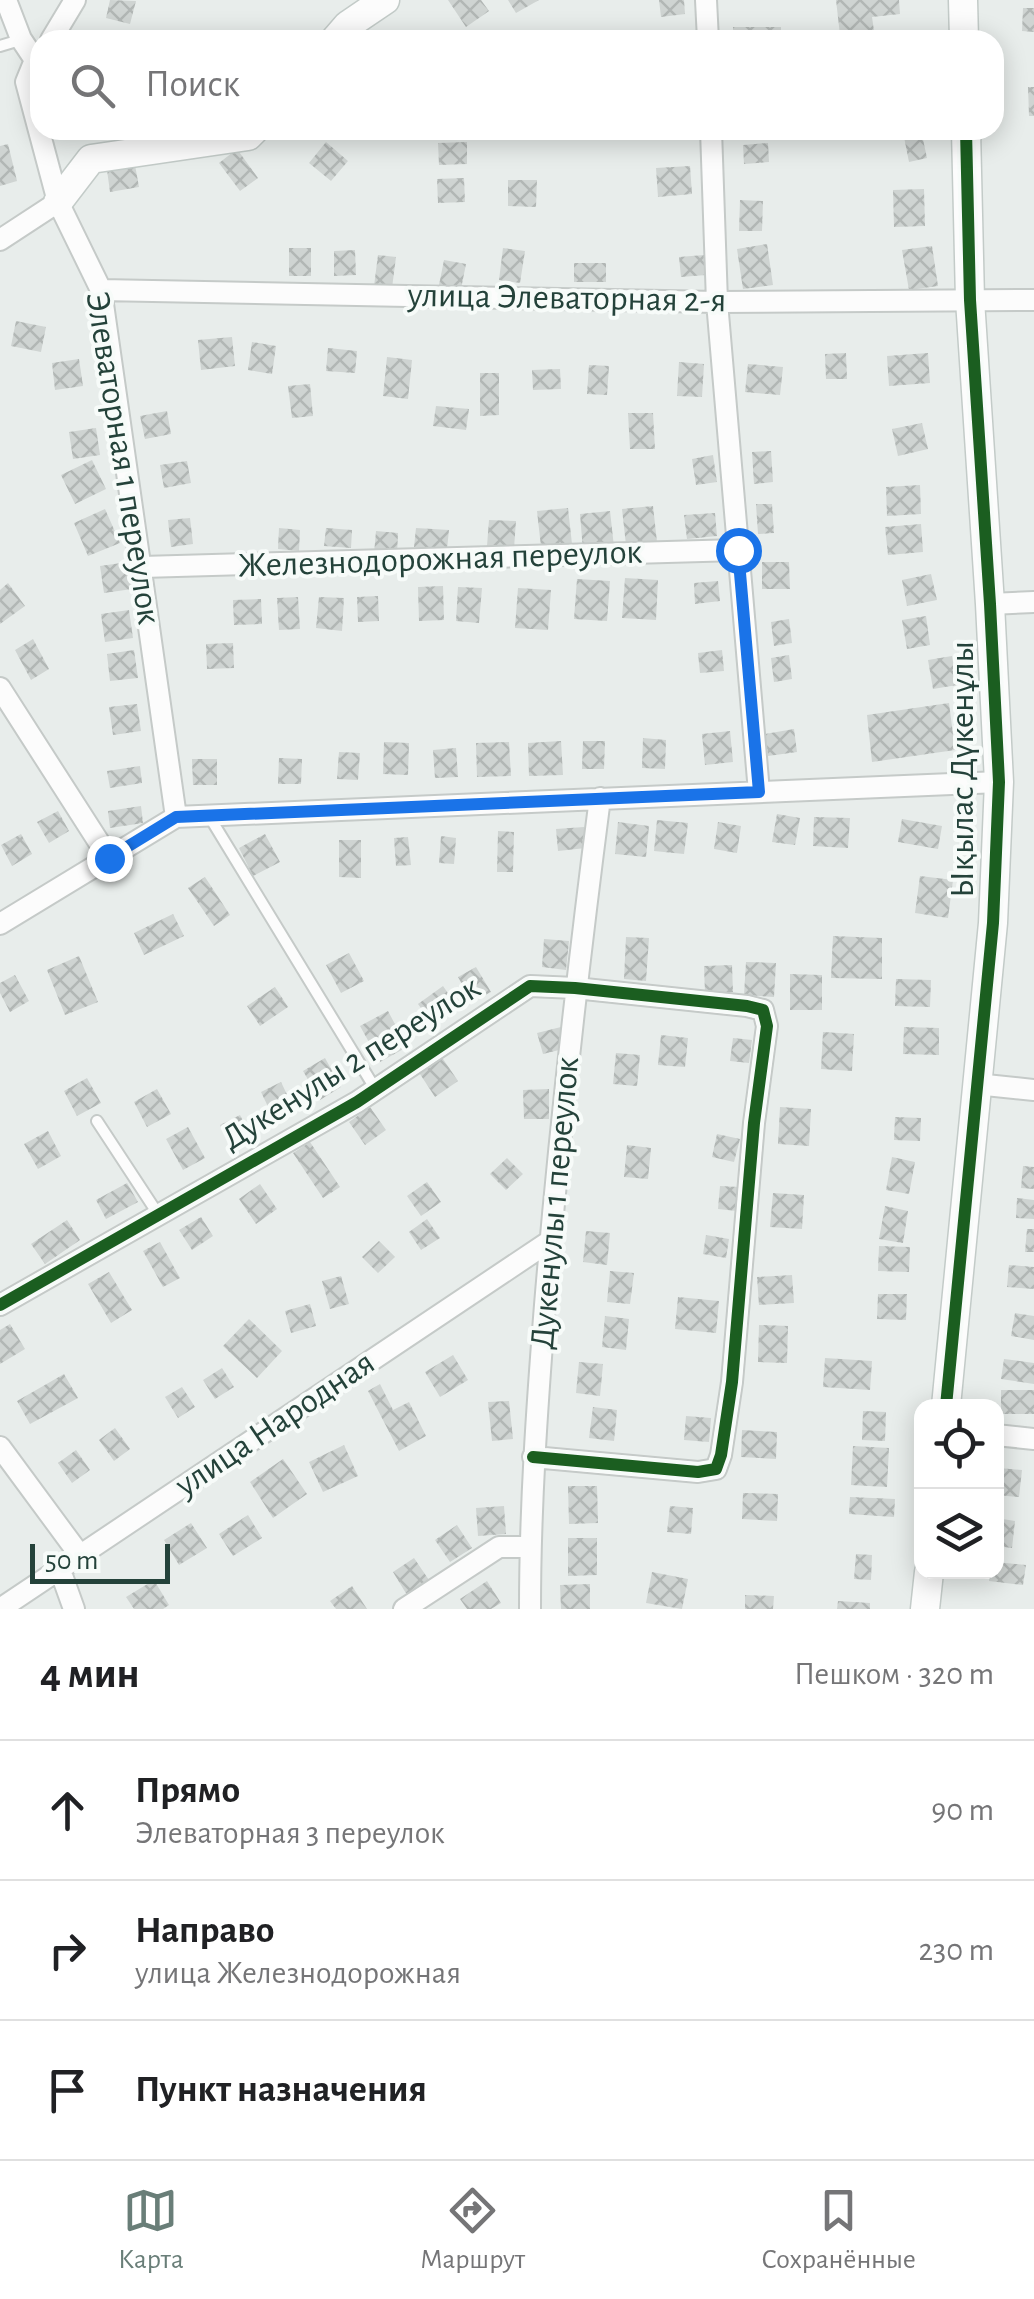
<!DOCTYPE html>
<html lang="ru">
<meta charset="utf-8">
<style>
:root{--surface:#fff;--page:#f2f2f2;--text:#202124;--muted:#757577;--line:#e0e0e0;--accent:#697e78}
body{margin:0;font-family:"Alegreya Sans",sans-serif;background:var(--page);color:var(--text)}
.controls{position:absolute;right:30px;bottom:30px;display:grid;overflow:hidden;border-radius:20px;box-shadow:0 5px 25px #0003}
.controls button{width:90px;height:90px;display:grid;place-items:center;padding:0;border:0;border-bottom:2px solid var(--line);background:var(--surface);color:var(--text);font:50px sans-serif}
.scale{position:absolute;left:30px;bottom:25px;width:140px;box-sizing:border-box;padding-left:10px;border:5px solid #24423a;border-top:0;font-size:28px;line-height:35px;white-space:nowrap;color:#24423a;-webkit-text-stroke:8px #f7fbf9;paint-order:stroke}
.stop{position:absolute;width:30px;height:30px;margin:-22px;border:8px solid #1a73e8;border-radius:50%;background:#fff}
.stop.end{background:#1a73e8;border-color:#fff;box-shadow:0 2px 10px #0008}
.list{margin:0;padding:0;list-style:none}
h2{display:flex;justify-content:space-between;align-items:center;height:130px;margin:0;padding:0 40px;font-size:42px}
h2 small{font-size:32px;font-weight:400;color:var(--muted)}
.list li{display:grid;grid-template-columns:65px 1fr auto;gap:30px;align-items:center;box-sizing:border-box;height:140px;padding:0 40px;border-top:2px solid var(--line)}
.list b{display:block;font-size:38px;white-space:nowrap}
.list p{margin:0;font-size:32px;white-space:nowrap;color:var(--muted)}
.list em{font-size:32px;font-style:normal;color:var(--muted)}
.icon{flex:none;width:55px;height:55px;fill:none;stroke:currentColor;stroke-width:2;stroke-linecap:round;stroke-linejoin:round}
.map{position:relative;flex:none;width:1034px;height:1609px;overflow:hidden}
.search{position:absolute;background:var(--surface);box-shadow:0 5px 25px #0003;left:30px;right:30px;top:30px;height:110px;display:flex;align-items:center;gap:25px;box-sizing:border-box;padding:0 35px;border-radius:30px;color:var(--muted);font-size:38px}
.sheet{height:550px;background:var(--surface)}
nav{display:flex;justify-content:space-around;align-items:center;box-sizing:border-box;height:140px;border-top:2px solid var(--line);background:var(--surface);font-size:28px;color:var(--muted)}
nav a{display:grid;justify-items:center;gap:5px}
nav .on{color:var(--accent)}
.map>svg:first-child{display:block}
.building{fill:url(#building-cross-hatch)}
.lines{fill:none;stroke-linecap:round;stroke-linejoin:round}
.lane-casing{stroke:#c5cac8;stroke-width:14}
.street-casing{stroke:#c5cac8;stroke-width:24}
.secondary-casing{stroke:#c3cbc8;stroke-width:31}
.lane{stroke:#fcfcfc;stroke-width:10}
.street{stroke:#fcfcfc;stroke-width:20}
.secondary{stroke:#fcfcfc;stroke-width:28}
.cycleway-casing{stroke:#f7fbf9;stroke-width:19}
.cycleway{stroke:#1b5e20;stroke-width:12}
.route{stroke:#1a73e8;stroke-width:12}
.labels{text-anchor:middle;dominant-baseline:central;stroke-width:8;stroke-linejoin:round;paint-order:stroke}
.street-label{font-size:35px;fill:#24423a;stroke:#f7fbf9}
</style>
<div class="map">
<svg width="1034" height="1609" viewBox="0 0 1034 1609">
<defs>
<pattern id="building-cross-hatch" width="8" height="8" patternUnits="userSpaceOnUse" patternTransform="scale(2.5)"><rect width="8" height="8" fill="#cfd4d2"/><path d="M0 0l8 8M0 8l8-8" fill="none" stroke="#b2b7b5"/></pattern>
</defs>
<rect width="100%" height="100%" fill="#e8edeb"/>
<path class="building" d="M110,0L136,1L130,24L106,18Z
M448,0H481L489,11L466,27Z
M508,0H539L516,13Z
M659,0H684L685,14L661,17Z
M836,0H899L900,14L872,17L874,31L840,35Z
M1023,8H1034V32L1022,31Z
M733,27H781V40H733Z
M1028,87H1034V116H1029Z
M663,130H686L685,140L662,136Z
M921,130L927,158L909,162L903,132Z
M326,142L348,161L331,181L309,163Z
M467,142V164L439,165L438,143Z
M768,143L769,162L744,164L743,145Z
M8,144L17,181L0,186V146Z
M237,149L258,178L240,191L219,163Z
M135,165L139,187L110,192L107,170Z
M690,166L692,194L658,197L656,168Z
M464,178L465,202L438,203L437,179Z
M508,180H537L536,207L508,206Z
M924,189L925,226L894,227L893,190Z
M740,200L763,201L762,231H739Z
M767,244L773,285L743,289L737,249Z
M932,246L938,286L909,290L902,250Z
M289,248H311V276H289Z
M503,248L525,251L520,283L499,280Z
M355,250L356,275L334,276V251Z
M378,255L396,257L392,288L374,286Z
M704,255L706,275L681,277L679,257Z
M444,260L466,264L461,289L439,285Z
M574,263H606V282H574Z
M16,321L46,327L41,352L11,346Z
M232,337L235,366L201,370L198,340Z
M252,342L276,346L272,374L248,370Z
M328,348L357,351L355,373L326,371Z
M846,353L847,379H826L825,354Z
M928,353L930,383L889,386L887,356Z
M387,357L412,360L408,399L383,396Z
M79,359L83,386L55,390L52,363Z
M679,362L704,364L702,397L677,396Z
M748,364L783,367L780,395L745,392Z
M589,365L609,366L607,395L587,394Z
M560,369L561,389L533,390L532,370Z
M480,373H499V415L480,416Z
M310,384L313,416L292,418L288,386Z
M436,406L469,409L466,430L433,426Z
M167,411L171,434L145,439L140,416Z
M628,413H653L655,449H630Z
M922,423L928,449L898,456L892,429Z
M96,428L100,455L73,459L69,432Z
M771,451L773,482L754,484L752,452Z
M713,455L717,482L696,485L692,459Z
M92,460L106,489L75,504L61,475Z
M187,461L191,483L164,488L160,465Z
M920,485L921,514L887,516L886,487Z
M756,504H772L774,533L758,534Z
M653,506L657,542L626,545L622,509Z
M568,508L572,544L541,547L537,511Z
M105,509L120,543L88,556L74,523Z
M610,511L614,547L583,551L580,514Z
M715,513L717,536L687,539L684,515Z
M190,518L193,544L171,547L168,520Z
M489,520L516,521L514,548L487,546Z
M921,524L923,552L888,555L885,527Z
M279,528L300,530L299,551L278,549Z
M326,528L352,530L351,548L324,546Z
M416,528L449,530L447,549L414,547Z
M376,531L398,533L397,556L374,554Z
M128,562L132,589L104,593L100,566Z
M762,562H789L790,589H762Z
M931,574L937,600L907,606L902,580Z
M625,578L658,580L656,620L622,618Z
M577,579L610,581L607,621L574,619Z
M718,581L720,601L695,604L694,583Z
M8,583L25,606L0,624V590Z
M443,586L444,620L419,621L418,587Z
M458,587L482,588L479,623L456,621Z
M518,588L551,590L548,630L515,628Z
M378,596L379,621L358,622L357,597Z
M298,597L300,629L279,630L277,598Z
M319,597L344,598L342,631L316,628Z
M261,599L262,624L234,625L233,600Z
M129,610L133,638L105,642L101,614Z
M926,616L930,645L907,649L902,620Z
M789,619L792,643L774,646L771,622Z
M33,639L49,669L31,680L15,650Z
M233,643L234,668L207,669L206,644Z
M134,650L138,678L110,681L107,654Z
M722,650L724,671L700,673L698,653Z
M789,655L792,679L774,682L771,658Z
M952,656L957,685L933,689L928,660Z
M949,703L955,750L872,762L867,715Z
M137,704L141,731L113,735L109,707Z
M794,729L797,752L768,756L765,734Z
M730,731L733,762L705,765L702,734Z
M643,738L666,740L665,769L642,768Z
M561,741L563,775L529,776L528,743Z
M583,741H605L604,769H582Z
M384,742L409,743L408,775L383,774Z
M509,742L511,776L477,777L476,743Z
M456,748L458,777L435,778L433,750Z
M339,752L360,753L358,780L337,779Z
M279,758L302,759L301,784H278Z
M192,759H217V785H193Z
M140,766L142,783L110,788L107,771Z
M141,806L143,823L110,828L108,811Z
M58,811L69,831L49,843L37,822Z
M777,814L800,818L795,845L772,842Z
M814,817L850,818L848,848L813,846Z
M902,819L942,826L938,849L898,842Z
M657,820L688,823L684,854L654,851Z
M618,822L649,826L646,857L615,854Z
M718,822L741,826L737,853L714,849Z
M584,827L586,848L558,851L556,829Z
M498,831L514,832L513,872H497Z
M21,834L32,854L12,866L1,845Z
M265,834L280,862L253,876L239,848Z
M441,836L456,838L454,864L439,863Z
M408,837L411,865L396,866L394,838Z
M339,840H361V878L339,877Z
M920,876L953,880L948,918L915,913Z
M205,877L230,915L214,926L188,888Z
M173,914L184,936L144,955L134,933Z
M833,936L882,938V979L831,978Z
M626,937L649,938L646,981L624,979Z
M544,939L569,941L566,970L542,967Z
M349,953L364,981L341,993L326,965Z
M79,956L98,1002L65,1015L47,970Z
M746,962L776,963L774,997L744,995Z
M732,965L733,992L705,993L704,966Z
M476,967L491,992L472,1002L458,977Z
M790,974L822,975V1010H790Z
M15,975L29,1001L10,1012L0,993V983Z
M896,979L931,980L930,1007L895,1006Z
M443,986L459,1009L434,1026L418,1004Z
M275,987L288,1007L260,1026L247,1006Z
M388,1011L407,1047L380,1062L360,1026Z
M561,1027L567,1048L543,1054L537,1033Z
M904,1027L939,1028V1055L903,1054Z
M823,1032L854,1034L852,1071L821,1069Z
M661,1035L688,1038L685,1067L658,1065Z
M733,1038L752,1040L749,1063L730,1061Z
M616,1053L640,1055L637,1086L613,1084Z
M441,1056L458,1081L435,1097L418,1071Z
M325,1058L341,1087L320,1100L303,1071Z
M87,1078L101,1103L77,1116L64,1091Z
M281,1082L292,1105L272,1115L261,1092Z
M157,1089L171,1114L147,1127L134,1102Z
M549,1089V1119H524L523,1090Z
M370,1107L386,1130L365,1145L349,1122Z
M780,1107L811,1109L809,1146L778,1144Z
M240,1115L253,1141L232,1151L220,1125Z
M895,1117L921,1118L920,1141L894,1140Z
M188,1127L205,1158L183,1170L166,1139Z
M48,1131L61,1156L38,1169L24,1144Z
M717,1134L740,1139L734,1162L712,1157Z
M310,1142L340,1187L323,1198L293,1153Z
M627,1145L651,1148L648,1179L624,1177Z
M892,1157L915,1162L909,1194L886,1190Z
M507,1158L523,1174L506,1190L490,1174Z
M1023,1166L1034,1167V1189L1021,1188Z
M427,1182L441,1202L421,1216L407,1196Z
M127,1183L138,1202L106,1219L96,1200Z
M260,1184L277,1209L256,1224L239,1199Z
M720,1186L739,1187L737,1211L718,1209Z
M773,1193L804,1195L802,1229L770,1227Z
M1017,1198L1034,1200V1219L1016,1218Z
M885,1206L908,1211L903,1243L879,1239Z
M201,1217L213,1236L192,1250L179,1230Z
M427,1219L440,1238L421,1250L409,1232Z
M67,1220L80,1240L45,1264L31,1244Z
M1027,1229H1034V1252H1025Z
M586,1231L610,1233L607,1265L583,1262Z
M706,1235L729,1239L726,1258L703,1254Z
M379,1241L395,1257L378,1273L362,1257Z
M160,1242L180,1278L163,1287L143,1251Z
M879,1246L910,1247L909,1272L878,1271Z
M1009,1265L1034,1267V1289L1007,1287Z
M610,1271L634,1273L630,1304L607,1302Z
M109,1272L132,1310L111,1323L88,1284Z
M792,1275L794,1303L759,1305L757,1277Z
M341,1276L349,1304L330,1309L322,1281Z
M878,1294H907L906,1320L877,1319Z
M678,1297L719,1301L716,1333L675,1329Z
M310,1304L316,1326L291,1333L285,1311Z
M1015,1313L1034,1316V1340L1011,1336Z
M605,1316L629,1319L626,1350L602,1347Z
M249,1319L282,1351L257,1378L223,1346Z
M10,1324L25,1349L0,1364V1330Z
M759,1325L788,1326L787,1363L758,1362Z
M453,1355L468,1380L440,1397L425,1372Z
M825,1358L872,1361L870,1390L823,1387Z
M1004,1359L1034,1363V1384L1001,1379Z
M579,1362L603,1364L600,1396L576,1393Z
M222,1368L234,1387L215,1399L203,1380Z
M64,1374L78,1398L30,1424L17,1401Z
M380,1384L393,1410L409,1402L426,1436L399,1451L368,1391Z
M182,1387L195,1407L178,1418L165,1397Z
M1001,1390H1034V1414H1001Z
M509,1401L513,1439L492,1441L488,1402Z
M593,1407L617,1410L614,1441L589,1438Z
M863,1411L886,1412L885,1441L862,1440Z
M686,1416L711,1418L709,1442L684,1440Z
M115,1428L130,1449L114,1461L99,1440Z
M742,1430L777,1432L776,1459L741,1457Z
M344,1445L358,1476L323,1492L309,1462Z
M853,1446L889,1448L887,1487L851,1485Z
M76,1450L90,1470L72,1483L58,1463Z
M283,1459L307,1494L273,1518L250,1482Z
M999,1468L1022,1470L1019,1497L996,1495Z
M568,1486H597L598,1523L569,1524Z
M743,1493L778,1494L777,1521L742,1519Z
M850,1497L895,1499L894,1517L849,1514Z
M504,1506L506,1534L478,1536L476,1508Z
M670,1506L693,1508L691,1534L667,1532Z
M248,1515L262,1538L233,1556L219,1534Z
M996,1518L1015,1521L1012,1548L996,1546Z
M191,1523L207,1548L179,1565L164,1540Z
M457,1525L472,1548L450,1562L435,1540Z
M568,1538H597V1575L568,1576Z
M856,1554L872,1555L871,1580L854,1579Z
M414,1558L429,1580L407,1595L393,1572Z
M996,1562L1026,1565L1023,1585L989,1581L990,1572H996Z
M652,1572L688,1579L682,1609L646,1603Z
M154,1580L169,1605L163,1609H134L126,1597Z
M487,1581L501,1603L491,1609H467L460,1599Z
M590,1584V1609H561L560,1585Z
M352,1586L367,1609H336L330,1601Z
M745,1595L774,1596L773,1609H745Z
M838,1601L870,1603V1609H837Z"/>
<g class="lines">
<g class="lane-casing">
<path id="lane" d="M0,46L20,40
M209,816L376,1090
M97,1121L158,1214"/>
</g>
<g class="street-casing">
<path id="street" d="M6,0L21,39L35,60
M706,0L708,40
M51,40L75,0
M40,54L35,60L26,82L58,202L101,290L176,817
M711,130L717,302L759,792
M0,240L58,202
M101,290L717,302L1034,300
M142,567L738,550
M990,604L1034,602
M0,688L109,858
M0,924L176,817L999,782
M976,1084L1034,1090
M0,1305L357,1102L530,986L575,988L747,1006L763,1010L767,1026L754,1123L732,1382L721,1455L716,1469L698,1472L533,1457
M996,1435L1034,1439
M0,1447L79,1554
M60,1570L74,1609
M0,1609L550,1241
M404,1609L499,1547H530
M530,1609C530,1507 537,1407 545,1305C559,1136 578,967 600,798"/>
</g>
<g class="secondary-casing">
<path id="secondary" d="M963,0L964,40
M335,40L348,25L385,0
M58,202L91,159L248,136L254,130
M946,1406L993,923L999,782L990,604L970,300L966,130
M925,1609L929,1572"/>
</g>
<use href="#lane" class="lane"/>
<use href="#street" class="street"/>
<use href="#secondary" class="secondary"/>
<g class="cycleway-casing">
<path id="cycleway" d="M0,1305L357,1102L530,986L575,988L747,1006L763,1010L767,1026L754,1123L732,1382L721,1455L716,1469L698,1472L533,1457
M946,1406L993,923L999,782L990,604L970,300L966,130"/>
</g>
<use href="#cycleway" class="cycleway"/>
</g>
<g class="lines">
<path class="route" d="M109,858L176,817L759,792L738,550"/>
</g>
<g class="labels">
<g class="street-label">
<text transform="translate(567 298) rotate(1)">улица Элеваторная 2-я</text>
<text transform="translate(123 458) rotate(81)">Элеваторная 1 переулок</text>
<text transform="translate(440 559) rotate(-2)">Железнодорожная переулок</text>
<text transform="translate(962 769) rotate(-90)">Ықылас Дүкенұлы</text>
<text transform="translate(351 1063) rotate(-32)">Дукенулы 2 переулок</text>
<text transform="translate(555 1203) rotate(-85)">Дукенулы 1 переулок</text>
<text transform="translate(275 1424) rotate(-34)">улица Народная</text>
</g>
</g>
</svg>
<div class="controls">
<button><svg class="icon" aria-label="locate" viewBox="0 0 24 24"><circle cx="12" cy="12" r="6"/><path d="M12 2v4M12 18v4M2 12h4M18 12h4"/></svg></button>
<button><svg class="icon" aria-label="layers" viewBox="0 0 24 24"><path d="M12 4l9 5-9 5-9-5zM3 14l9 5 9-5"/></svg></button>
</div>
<div class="scale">50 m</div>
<div class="stop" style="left:738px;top:550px"></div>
<div class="stop end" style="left:109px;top:858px"></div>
<div class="search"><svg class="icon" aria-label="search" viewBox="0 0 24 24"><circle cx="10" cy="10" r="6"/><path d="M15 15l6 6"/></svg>Поиск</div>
</div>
<section class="sheet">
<h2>4 мин<small>Пешком · 320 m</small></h2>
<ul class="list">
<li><svg class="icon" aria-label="ahead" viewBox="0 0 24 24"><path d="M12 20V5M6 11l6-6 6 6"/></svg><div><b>Прямо</b><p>Элеваторная 3 переулок</p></div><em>90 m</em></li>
<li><svg class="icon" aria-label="right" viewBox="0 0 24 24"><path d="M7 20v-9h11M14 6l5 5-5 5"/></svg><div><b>Направо</b><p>улица Железнодорожная</p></div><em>230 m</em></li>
<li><svg class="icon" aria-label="arrive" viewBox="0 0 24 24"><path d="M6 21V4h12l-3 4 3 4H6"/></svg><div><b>Пункт назначения</b></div></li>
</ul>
</section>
<nav>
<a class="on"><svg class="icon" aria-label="map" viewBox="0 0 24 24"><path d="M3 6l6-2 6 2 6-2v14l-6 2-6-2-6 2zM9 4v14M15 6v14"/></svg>Карта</a>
<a><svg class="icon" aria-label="directions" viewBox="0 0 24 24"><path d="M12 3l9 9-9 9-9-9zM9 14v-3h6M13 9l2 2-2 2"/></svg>Маршрут</a>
<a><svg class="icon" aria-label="saved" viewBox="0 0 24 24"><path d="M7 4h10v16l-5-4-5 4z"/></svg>Сохранённые</a>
</nav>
